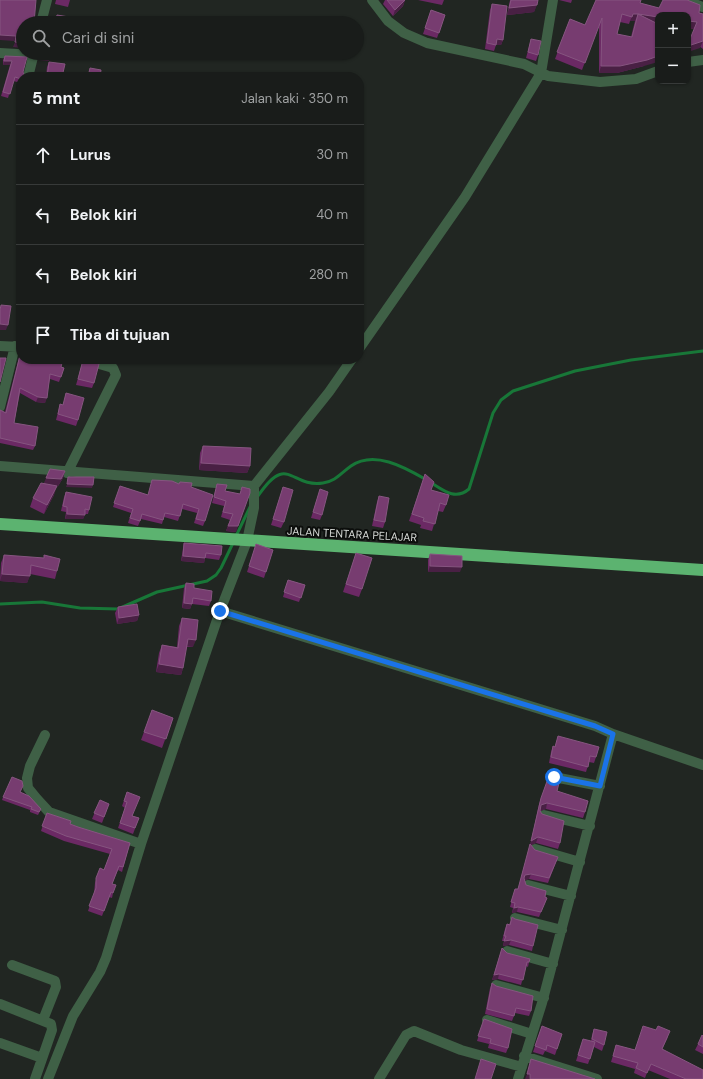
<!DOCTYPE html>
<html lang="id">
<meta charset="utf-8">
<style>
:root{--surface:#191c1a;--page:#262927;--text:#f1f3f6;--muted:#9fa1a2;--line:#373a39}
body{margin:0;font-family:"DM Sans",sans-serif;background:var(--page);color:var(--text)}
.controls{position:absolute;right:12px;top:12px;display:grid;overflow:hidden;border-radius:8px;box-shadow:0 1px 3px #0004}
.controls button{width:36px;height:36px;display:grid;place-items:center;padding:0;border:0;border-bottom:1px solid var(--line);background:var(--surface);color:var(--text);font:20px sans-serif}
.stop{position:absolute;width:12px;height:12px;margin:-9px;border:3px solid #1a73e8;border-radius:50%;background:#fff}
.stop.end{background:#1a73e8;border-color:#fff;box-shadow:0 1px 4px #0008}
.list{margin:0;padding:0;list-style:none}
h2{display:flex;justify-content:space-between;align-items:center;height:52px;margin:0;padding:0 16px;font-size:17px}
h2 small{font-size:13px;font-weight:400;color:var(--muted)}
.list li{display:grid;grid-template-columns:26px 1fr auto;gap:12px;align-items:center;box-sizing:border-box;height:60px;padding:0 16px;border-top:1px solid var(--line)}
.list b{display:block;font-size:15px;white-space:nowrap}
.list em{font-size:13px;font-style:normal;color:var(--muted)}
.icon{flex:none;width:22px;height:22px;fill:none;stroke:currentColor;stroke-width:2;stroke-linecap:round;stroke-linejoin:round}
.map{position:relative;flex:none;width:703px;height:1079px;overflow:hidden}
.search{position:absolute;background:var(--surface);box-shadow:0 1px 3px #0004;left:16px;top:16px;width:348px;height:44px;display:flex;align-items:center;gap:10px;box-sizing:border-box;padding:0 14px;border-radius:22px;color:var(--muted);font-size:15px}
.panel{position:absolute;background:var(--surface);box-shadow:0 1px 3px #0004;left:16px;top:72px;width:348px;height:292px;border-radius:16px}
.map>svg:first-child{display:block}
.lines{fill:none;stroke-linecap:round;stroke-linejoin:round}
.stream{stroke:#187738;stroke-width:3}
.minor{stroke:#3f6046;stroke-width:10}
.highway{stroke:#5cb370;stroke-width:12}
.wall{fill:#6b2964;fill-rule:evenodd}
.shaded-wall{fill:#492044}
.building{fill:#773c70;stroke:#865580;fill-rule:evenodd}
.route{stroke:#1a73e8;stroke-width:5}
.labels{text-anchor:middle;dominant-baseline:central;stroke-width:4;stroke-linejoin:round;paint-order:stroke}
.street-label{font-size:11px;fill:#d6d9d6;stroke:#0c0e0c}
</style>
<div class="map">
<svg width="703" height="1079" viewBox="0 0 703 1079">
<rect width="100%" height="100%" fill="#212622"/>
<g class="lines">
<path class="stream" d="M430,482C443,490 455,501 469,489L493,413L501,400L513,391L575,371L631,360L703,351
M258,496C288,452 290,488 323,483C336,481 341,473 351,466C374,450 404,467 425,479
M236,536L250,507
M0,604L42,602L80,608L118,609L157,592L207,581L216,575L221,568L233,543"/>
<path class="minor" d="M372,0L388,21L404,33L427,43L524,64L548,76L600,82L636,79L658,71
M684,0L703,7
M41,23L47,0
M0,53L34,55
M688,62L703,60
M28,77L34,53
M0,346L21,347
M359,349L465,197L541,73L553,0
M0,407L15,346
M0,466L254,486
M67,473L116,375L113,368L82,359
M220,611L595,726L613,734L542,1003L518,1079
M613,734L703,765
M45,735L30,766L27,778L28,788L37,799L49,812L141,844
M554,777L600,786
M544,815L590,826
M535,849L580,862
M528,885L571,896
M515,918L562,930
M507,951L553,964
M12,965L55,981L56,987L43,1020
M496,985L544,998
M0,1004L51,1024L52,1030L35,1079
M487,1020L532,1034
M0,1043L42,1058
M524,1056L597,1079
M48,1079L73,1016L100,972L106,958L141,844L220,611L247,541L254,508V486L329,392L352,359
M379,1079L406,1035L414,1031L461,1050L522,1067"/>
<path class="highway" d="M0,524L703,570"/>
</g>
<path class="wall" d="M56,0H70L68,7L55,4Z
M385,0H405L403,6L393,16L383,4Z
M418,0H444L442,5Z
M510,0H538L534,12L507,15Z
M559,0H572L571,3Z
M640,3L659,8L699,13L703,14V49L690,39L694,29L688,28V15H658L644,66L617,73H599V24L582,70L555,59L570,19L585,25ZM630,21H635L631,37L617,34L620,22L629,24Z
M492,4L503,40L501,45H496L494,51L485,49L490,10Z
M431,10L445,15L437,38L423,34Z
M531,39L538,55L536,61L526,58Z
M5,56L21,77V83L13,81L8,98L1,96L10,65H3V60Z
M49,62L62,77H46L47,67Z
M21,350L64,368L59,382L50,379L45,403L36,402L20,393L14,423L35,446L33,450L0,443V410L5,412Z
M83,360L94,383L92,388L76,385Z
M66,393L78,420L76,426L56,420L60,404L63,405Z
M203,446L250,466L247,473L199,470L200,453Z
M65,471L63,478L58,486H55L54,495L44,514L30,507L33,498L44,484Z
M425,474L431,490L446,505L443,512L438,511L432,531L420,528L421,525L409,521Z
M179,484L191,487L205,521L203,526L194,523L197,513L182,509L178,521L164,517L162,524L141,519L138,526L128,523L131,513L113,507L120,486L147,495Z
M217,484L225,491L240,494L236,532L226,531L230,520L221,517L224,506L212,503Z
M283,487L284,522L281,528L271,525Z
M320,489L322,515L320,520L311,518Z
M66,492L89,510L88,514H85L83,519H65L66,512L61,511L64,497Z
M379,496L385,522L383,528L372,526L377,502Z
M184,543L221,555L219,560L205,558L204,563L181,561L183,548Z
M256,544L273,550L264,578L247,572Z
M356,553L362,589L359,597L343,592Z
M430,554L460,572H428V560Z
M4,555L57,571L55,579L30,574L27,583L0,581L1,563Z
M288,580L305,585L299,602L283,597Z
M186,583L211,601L209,606L192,604L190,609L182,608L184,588Z
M118,607L139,615L137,621L117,624L115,613Z
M182,618L193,647H186L183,668L181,675L156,672L159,653L162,645L177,647L179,626Z
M152,710L173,718L162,748L141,740Z
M558,736L596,757L594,763L589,762L586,772L549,763L551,752L553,746L555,747Z
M550,773L557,791L585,812L583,818L546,809L540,811L560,843L558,849L536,843L531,845L535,850L558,857L548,883L529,879L524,880L526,885L545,897L547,898L539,917L517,912L512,913L513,908L510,907L515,889H518L530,846L539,804Z
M20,792L41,809L38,815L30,812V810L2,800L3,797Z
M127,792L133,816L139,818L133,834L118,828L125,808L122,806Z
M100,800L109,804L102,823L92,819Z
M47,813L78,827L130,843L122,872L118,870L112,884L113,893L112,898L109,897L102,916L88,911L94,893L95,883L100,868L104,870L110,854L64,841L41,831Z
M512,917L533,946L532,951L509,945L503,946L504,941H502L505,929L507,924L509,925Z
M502,948L507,953L529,962L528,967L526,966L521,985L498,979L492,980Z
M492,983L531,1011L529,1016L515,1013L512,1021L485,1014L490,988Z
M484,1019L508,1048L506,1053L488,1048L489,1044L477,1041Z
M594,1029L604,1045L602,1051L594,1047L588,1064L576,1061L581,1045L591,1041L592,1035Z
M540,1032L562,1034L555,1055L545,1051L543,1055L533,1052Z
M703,1036V1054L695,1050L698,1044Z
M668,1037L662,1049L703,1079H670L648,1070L645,1078L634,1073L635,1069L611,1062L616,1045L635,1050Z"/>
<path class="shaded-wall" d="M405,0L403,6L393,16L395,10Z
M537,5L534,12L507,15L509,8Z
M633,14H638L635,21H630Z
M638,14L658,17V24Z
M688,21L697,22L694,29L688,28Z
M0,35L16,36L14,41L0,40Z
M497,39L503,40L501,45H495Z
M703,41L700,48L688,52V46Z
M15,42L23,43V48L13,47Z
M658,56V62L644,66L617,73H599L601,66Z
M40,58H50L49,61L39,60Z
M4,61H12L10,65H3Z
M0,324L8,325L6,330H0Z
M38,397L47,398L45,403L36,402Z
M201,463L250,466L247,473L199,470Z
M65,471L63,478L58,486L43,485L46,478Z
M67,484L93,485L92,488L66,487Z
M57,486L54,495L44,514L47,505Z
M67,514L85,515L83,519H65Z
M228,526H238L236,532L226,531Z
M183,556L205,558L204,563L181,561Z
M430,566L462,567L460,572H428Z
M2,574L30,576L27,583L0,581Z
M184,603L192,604L190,609L182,608Z
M139,615L137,621L117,624L119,618Z
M188,639L196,640L193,647L185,646Z
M159,664L183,668L181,675L156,672Z
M547,803L546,809L539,811L541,805Z
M538,837L536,843L529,846L531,841Z
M531,874L529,879L524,880V878L525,875Z
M518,907L517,912L512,913L514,908Z
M511,940L509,945L503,946L504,941Z
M499,974L498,979L492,980L494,975Z
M527,1074H530L529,1079H525Z"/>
<path class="building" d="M0,0H36L34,23H23V43L15,42L16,36L0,35Z
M387,0H405L395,10Z
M511,0H538L537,5L509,8Z
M596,0H641L640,3L659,8L663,0H687L700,5L699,13L703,14V41L688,46V38L690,39L697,22L688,21V15H677L670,13L669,15H658V17L638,14L658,24V56L647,60L620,66H601L602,18L585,63L557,52L570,19L585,25ZM622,14L632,17L633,14H638L632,37L617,34Z
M492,4L507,6L503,40L497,39L496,45L487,43Z
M431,10L445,15L439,33L425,28Z
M57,15L75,18L74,23H55Z
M531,39L541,41L538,55L528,52Z
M41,53H50V58H40Z
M5,56L27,57L23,72L25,77H21V79L15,77L10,94L3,92L12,61H4Z
M49,62L65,64L62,77H47Z
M90,68L101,70L100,77H88Z
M1,305L11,306L8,325L0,324V310Z
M21,351V359H63L61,367L64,368L61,377L50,374L47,398L38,397L20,388L14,423L38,427L35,446L0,438V410L6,413Z
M0,358H6L0,382Z
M83,360L99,364L94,383L78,379Z
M66,393L84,398L78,420L58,414L60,404L63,405Z
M203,446L251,448L250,466L201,463Z
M50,469L65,471L61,479L46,478Z
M425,474L434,482L431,490L449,495L446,505L440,503L435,524L423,521L424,518L412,514Z
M68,477H94L93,485L67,484Z
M152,480L172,481L179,484L180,482L192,483L191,487L213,495L205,521L196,519L199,509L183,504L180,516L165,513L163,520L142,514L140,521L130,518L133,509L114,503L120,486L148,495Z
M41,483L57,486L47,505L33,498Z
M217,484L227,485L225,491L240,494L242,487L250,489V493L238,526H228L233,514L223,512L226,501L214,497Z
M283,487L293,490L284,522L273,519Z
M320,489L328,492L322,515L313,512Z
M66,492L92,497L89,510L85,509V515L67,514V507L63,506Z
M379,496L389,498L385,522L374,520Z
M184,543L222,546L221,555L206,553L205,558L183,556Z
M256,544L273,550L266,572L249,566Z
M356,553L372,558L362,589L346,584Z
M430,554L462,556V567L430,566Z
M4,555L44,558V555L60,559L57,571L31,565L30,576L2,574Z
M288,580L305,585L301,598L284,592Z
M186,583L194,584V588L212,591L211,601L193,598L192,604L184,603Z
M137,604L139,615L119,618L118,607Z
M182,618L198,620L196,640L188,639L183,668L159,664L162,645L178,648Z
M152,710L173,718L166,739L144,732Z
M558,736L599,747L596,757L590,756L588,767L551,757L553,746L555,747Z
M550,773L552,777L560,779L557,791L588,801L585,812L547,803L541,805L540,811L542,814L564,821L560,843L538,837L531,841L541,798Z
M12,777L22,781L23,786L20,792L29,796L41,809L39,812L31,809L32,807L3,797Z
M127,792L140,797L132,816L139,818L135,828L120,823L127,802L124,801Z
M100,800L109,804L104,817L94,813Z
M47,813L71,821L70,824L78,827L130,843L123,867L119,866L112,884L116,885L113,893L111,892L104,911L89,906L96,888V878L100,868L104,870L112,849L66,836L42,826Z
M530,844L535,850L558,857L549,878L531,874L525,875L524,878L526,885L546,891L545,897L547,898L541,912L518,907L514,908L515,903L511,902L515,889H518Z
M512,917L515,919L538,925L533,946L511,940L504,941L506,936H504L507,924L510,925Z
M502,948L507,953L530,959L529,962H527L523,980L499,974L494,975Z
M492,983L496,986L533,996L531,1011L516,1008L514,1016L487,1009Z
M484,1019L512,1029L508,1048L490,1043L491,1039L478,1036Z
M542,1026L562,1034L557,1049L547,1045L546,1050L535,1046Z
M643,1026L656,1030L658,1026L670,1031L662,1049L703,1070V1079H686L651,1064L647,1073L636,1068L638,1063L613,1056L616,1045L635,1050Z
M594,1029L607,1032L604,1045L592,1039Z
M702,1035L703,1036V1047L698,1044Z
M583,1039L595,1042L590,1059L578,1055Z
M481,1059L496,1064L491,1079H475Z
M531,1059L595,1079H530V1074H527Z"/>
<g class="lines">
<path class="route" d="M220,611L595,726L613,734L600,786L554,777"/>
</g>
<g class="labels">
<g class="street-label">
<text transform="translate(352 534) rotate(3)">JALAN TENTARA PELAJAR</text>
</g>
</g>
</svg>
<div class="controls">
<button>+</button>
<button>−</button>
</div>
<div class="stop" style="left:554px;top:777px"></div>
<div class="stop end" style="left:220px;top:611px"></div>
<div class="search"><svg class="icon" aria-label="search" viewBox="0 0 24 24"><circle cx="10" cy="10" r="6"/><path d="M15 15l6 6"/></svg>Cari di sini</div>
<section class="panel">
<h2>5 mnt<small>Jalan kaki · 350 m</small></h2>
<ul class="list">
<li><svg class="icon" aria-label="ahead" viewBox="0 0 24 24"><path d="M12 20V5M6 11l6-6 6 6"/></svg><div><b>Lurus</b></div><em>30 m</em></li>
<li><svg class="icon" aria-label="left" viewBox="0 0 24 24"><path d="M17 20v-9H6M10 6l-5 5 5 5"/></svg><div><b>Belok kiri</b></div><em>40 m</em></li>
<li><svg class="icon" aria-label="left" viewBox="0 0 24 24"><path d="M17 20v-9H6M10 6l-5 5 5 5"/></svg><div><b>Belok kiri</b></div><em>280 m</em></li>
<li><svg class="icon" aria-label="arrive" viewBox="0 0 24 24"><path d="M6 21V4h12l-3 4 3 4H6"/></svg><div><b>Tiba di tujuan</b></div></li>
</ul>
</section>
</div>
